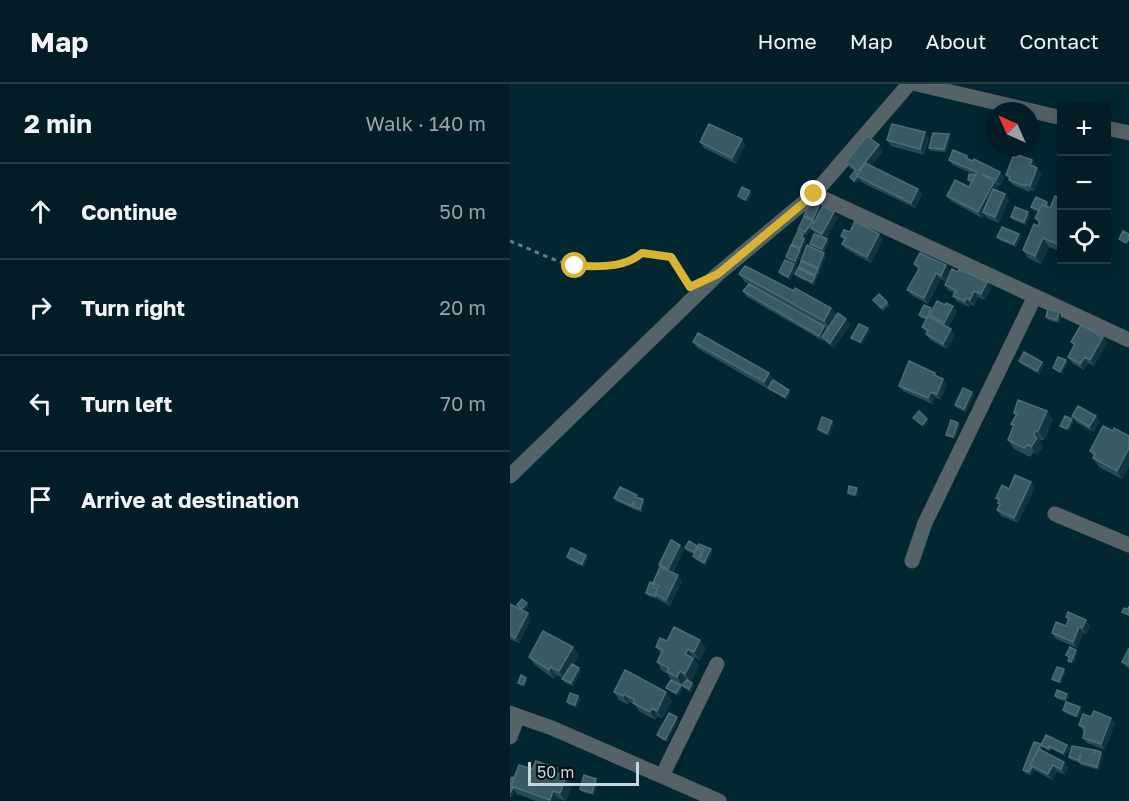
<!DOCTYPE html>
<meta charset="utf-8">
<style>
:root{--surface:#021d25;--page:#0c262d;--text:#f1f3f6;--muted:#96a2a7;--line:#233b42}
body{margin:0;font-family:"Golos Text",sans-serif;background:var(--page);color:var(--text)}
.controls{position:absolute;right:18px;top:18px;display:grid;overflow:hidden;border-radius:0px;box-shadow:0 3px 15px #0003}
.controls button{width:54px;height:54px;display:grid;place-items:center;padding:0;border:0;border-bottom:2px solid var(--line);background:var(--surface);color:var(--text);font:30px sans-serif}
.compass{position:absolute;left:475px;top:18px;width:54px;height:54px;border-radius:50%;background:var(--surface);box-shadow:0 3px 15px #0003;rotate:315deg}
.scale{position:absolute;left:18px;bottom:15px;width:111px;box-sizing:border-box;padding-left:6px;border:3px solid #c4d7dd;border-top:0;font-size:16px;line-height:21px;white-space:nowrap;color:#c4d7dd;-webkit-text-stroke:4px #020e12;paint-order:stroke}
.stop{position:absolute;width:18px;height:18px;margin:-14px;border:4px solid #d9b334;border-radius:50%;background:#fff}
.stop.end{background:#d9b334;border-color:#fff;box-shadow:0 2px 6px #0008}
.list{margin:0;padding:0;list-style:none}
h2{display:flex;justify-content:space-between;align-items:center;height:78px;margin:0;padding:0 24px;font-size:26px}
h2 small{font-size:20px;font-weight:400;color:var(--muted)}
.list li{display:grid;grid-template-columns:39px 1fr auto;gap:18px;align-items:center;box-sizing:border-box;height:96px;padding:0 24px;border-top:2px solid var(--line)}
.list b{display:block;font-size:22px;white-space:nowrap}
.list em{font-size:20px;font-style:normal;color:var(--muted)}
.icon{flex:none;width:33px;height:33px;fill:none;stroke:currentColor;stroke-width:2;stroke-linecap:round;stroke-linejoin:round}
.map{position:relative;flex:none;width:619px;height:717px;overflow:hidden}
header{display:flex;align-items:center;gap:36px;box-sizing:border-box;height:84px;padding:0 30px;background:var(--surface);border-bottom:2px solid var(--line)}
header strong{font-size:28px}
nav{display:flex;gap:33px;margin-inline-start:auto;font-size:21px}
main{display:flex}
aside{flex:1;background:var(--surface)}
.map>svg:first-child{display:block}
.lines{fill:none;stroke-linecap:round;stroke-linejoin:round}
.path{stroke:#617d85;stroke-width:3;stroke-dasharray:4.5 4.5;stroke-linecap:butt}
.street{stroke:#546368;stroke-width:15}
.wall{fill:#284a54}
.shaded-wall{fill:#123540}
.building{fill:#395963;stroke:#4e6d76;stroke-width:1.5}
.route{stroke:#d9b334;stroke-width:8}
</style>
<header>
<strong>Map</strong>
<nav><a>Home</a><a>Map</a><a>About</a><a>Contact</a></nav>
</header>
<main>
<aside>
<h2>2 min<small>Walk · 140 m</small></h2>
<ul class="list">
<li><svg class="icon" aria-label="ahead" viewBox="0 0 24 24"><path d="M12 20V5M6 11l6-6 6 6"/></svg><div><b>Continue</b></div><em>50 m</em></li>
<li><svg class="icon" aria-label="right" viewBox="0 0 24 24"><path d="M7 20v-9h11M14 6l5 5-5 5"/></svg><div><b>Turn right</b></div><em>20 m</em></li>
<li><svg class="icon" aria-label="left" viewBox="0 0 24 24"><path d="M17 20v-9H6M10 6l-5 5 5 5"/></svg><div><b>Turn left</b></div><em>70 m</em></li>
<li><svg class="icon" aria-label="arrive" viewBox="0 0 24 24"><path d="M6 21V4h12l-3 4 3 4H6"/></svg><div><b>Arrive at destination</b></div></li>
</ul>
</aside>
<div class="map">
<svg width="619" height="717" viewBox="0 0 619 717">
<rect width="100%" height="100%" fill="#022731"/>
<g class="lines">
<path class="path" d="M0,157C18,164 48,179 66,182C87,185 116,183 132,169L161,173L178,201"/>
<path class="street" d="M407,0L552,34
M596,44L619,49
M304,110L619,256
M0,392L208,190L304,110L399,0
M545,430L619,461
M402,477L415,439L525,212
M0,629L8,632L0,653
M8,632L42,644L209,717
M152,692L207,580"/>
</g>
<path class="wall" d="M415,48L419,54L414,71L381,62L377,56Z
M441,53L436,68L421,67L419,64Z
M232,55L235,61L226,80L194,64L190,58Z
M373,67L361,82L412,110L405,124L351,98L350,96L346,99L340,93L349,90L340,84L336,78Z
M457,72L460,76L494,93L490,102L486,100L488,103L487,106L495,110L499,115L489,139L477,134L474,130L472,134L441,117L437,112L459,103L461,99L458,96L465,91L443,81L439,76Z
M507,74L522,76L526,82V83L527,84L531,90L524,107L520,106L519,108L503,101L496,91Z
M552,115V168L539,163L531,180L518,174L513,166L529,140L525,134L528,128L523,126L521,123L537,118L539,121L538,124H540Z
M311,125L309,131L328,133L316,155L319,158L314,168L302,162L300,160L305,150L302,145L297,151L290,148L288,145L295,134L294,132Z
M520,131L516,141L503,136L501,133Z
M293,150L295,153L294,155L296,158L292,166L286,164L292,169L287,180L278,176L276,173L284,162L282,160Z
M509,150L511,153L506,163L489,156L487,153Z
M331,152L373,156L361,179L336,165L332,160L334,157Z
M316,172L310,187L308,186L310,188L307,194L304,192L307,196L304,201L287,193L285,190L290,185L289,183L292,178L291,176Z
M284,180L286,183L280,196L271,191L269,188Z
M404,180L436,181L440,187L435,197L430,195L418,220L401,211L397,206L408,186Z
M229,190L284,207L321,224L326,231L336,235L340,241L324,264L316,258L314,256L313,257L237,213L233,207L239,200L235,198Z
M477,198L481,204L475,216L468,213L464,222L460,220L459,223L447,217L443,212L444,209L439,207L435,201Z
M363,216L377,218L379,221L373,227Z
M435,221L443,222L447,228L438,244L445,251L437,265L420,256L416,250L417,249L412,243L416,236L411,234L409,231L421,224L423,226Z
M551,231L549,239L538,236L536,233Z
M183,258L259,289L263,294L262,297L279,306L281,309L277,316L187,264Z
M561,258L597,259L584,282L578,279L574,286L562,279L558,273L564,262Z
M509,277L532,278L534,281L529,290L511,280Z
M425,289L428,293L433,295L437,300L431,316L425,313L422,320L393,307L389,302Z
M464,311L456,328L447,324L445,321Z
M537,327L543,336L534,356H531L530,358L533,362L527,371L524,368L520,373L504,365L498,356L504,343L501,340L506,332L504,329Z
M562,332L590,337L583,348L566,338Z
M324,340L319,352L310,348L308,345Z
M603,347L619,352V383L612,395L589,383L583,374L584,373L580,367Z
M521,398L525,404L508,439L491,432L487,426L490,421L488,419V417L486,414L499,405Z
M349,407L347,413L340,411L338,409Z
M127,411L128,414L133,415L135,418L132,428L125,426L124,425L106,417L104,414Z
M170,461L174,466L163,489L172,497L160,522L149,516L147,514V515L138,512L136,509L143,499L151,483L149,481Z
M187,462L203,468L196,481L185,475L183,472L184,470L177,467L175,464Z
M57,473L78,474L74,483L59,476Z
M0,520L11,526L7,521L19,522L14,528L18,529L21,535L9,559L0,555Z
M556,533L580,542L576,550L573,549L567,564L546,555L542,549L556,542L558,536Z
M157,557L196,564L190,576L184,573L183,574L189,582L181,598L184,601L181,608L174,604L173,601L164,598L171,601L173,604L168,612L158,606L156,604L162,597L157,589L152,587L147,578L151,570L146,563Z
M63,563L69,571L63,581L69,584L71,587L63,602L54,598L53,594L46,591L44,595L25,581L19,573Z
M619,564V585L616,583L612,578Z
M104,608H156L162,617L152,635L148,632L145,636L129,627L125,621L120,618L119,621L109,616Z
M557,610L559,613L557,618L547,615L545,612Z
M70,615L67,623L59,621L57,618Z
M553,626H572L568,634L555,629Z
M581,633L605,639L595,666L577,659L573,654L574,648L569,641Z
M532,661L560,664L555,672L541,665L540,667L532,663L531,666L554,678L558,684L555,691L547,687L542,696L524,686L521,691L515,689L513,686Z
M584,667L593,671L589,686L571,681L570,679L561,676L559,673Z
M22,685L56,693L62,701L56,717L49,715L48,717H26L7,710L5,707L1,713H0V696Z
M86,695L88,698L84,711L72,708L70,705Z"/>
<path class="shaded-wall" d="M415,48L419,54L414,71L410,65Z
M439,50L441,53L436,68L434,65Z
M232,55L235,61L226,80L222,74Z
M369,61L373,67L352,93L348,87Z
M522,76L526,82L524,87L520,81Z
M527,84L531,90L524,107L520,102Z
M490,88L494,93L490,102L486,96Z
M348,93L350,96L346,99L344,97Z
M484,98L488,103L475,129L473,128L474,130L472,134L468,128Z
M408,105L412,110L405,124L401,119Z
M240,107L242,110L237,119L235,116Z
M495,110L499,115L489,139L485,133Z
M309,122L311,125L305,138L303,135Z
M324,128L328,133L316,156L312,150Z
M518,128L520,131L516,141L514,138Z
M303,137L305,140L297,151L295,148Z
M369,150L373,156L361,179L357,173Z
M509,150L511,153L506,163L504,160Z
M533,154L539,163L531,180L525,172Z
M294,155L296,158L292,166L290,164Z
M317,155L319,158L314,168L312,165Z
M290,166L292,169L287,180L285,177Z
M314,169L316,172L310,187L308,184Z
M284,180L286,183L280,196L278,193Z
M436,181L440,187L435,197L431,192Z
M308,185L310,188L307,194L305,191Z
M426,189L430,195L418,220L414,214Z
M305,193L307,196L304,201L302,198Z
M477,198L481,204L475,216L471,210Z
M464,207L468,213L464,222L460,216Z
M456,214L460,220L459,223L455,217Z
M443,222L447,228L438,244L434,239Z
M321,224L326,232L320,245L314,237Z
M549,228L551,231L549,239L547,236Z
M336,235L340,241L324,264L320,259Z
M314,242L318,247L312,253L314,256L313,257L309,252Z
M358,244L360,247L352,261L350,258Z
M441,245L445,251L437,265L433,260Z
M593,253L597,259L584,282L580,276Z
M575,273L578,279L574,286L570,280Z
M556,276L558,279L552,290L550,288Z
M532,278L534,281L529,290L527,287Z
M259,289L263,294L258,304L254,298Z
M433,295L437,300L431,316L427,310Z
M279,306L281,309L277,316L275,313Z
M421,308L425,313L422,320L418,314Z
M462,308L464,311L456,328L454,325Z
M537,327L543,336L534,356L528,347Z
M586,332L590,337L583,348L579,343Z
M417,335L419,338L414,344L412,341Z
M562,335L564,338L559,348L557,345Z
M322,337L324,340L319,352L317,349Z
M448,339L450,342L445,356L443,353Z
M525,347L531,356L530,358L533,362L527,371L521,363Z
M619,364V383L612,395L607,387Z
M521,398L525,404L508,439L504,434Z
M347,404L349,407L347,413L345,410Z
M133,415L135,418L132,428L130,425Z
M170,461L174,466L162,490L158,485Z
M201,465L203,468L196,481L194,479Z
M76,471L78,474L74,483L72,480Z
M168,491L172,497L160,522L156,516Z
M17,519L19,522L14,528L12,525Z
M18,529L21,535L9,559L5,554Z
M576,536L580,542L576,550L572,544Z
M569,543L573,549L567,564L563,558Z
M190,556L196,564L190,576L184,568Z
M63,563L69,571L54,595L49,587Z
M178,565L189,582L181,598L175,590V570Z
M566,566L568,569L563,581L561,578Z
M40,583L46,591L44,595L39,586Z
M69,584L71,587L63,602L61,599Z
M554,585L556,588L551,601L549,598Z
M170,587L176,596L173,602L167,593Z
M16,594L18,596L15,604L13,601Z
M182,599L184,601L181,608L179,605Z
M171,601L173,604L168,612L166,609Z
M156,608L162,617L152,635L147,627Z
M114,610L120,618L119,621L113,612Z
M557,610L559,613L557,618L555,615Z
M68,612L70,615L67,623L65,621Z
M570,623L572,626L568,634L566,632Z
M142,624L148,632L145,636L140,628Z
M167,633L169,636L157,659L155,656Z
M601,634L605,639L595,666L591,660Z
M557,661L560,664L555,672L553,669Z
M591,668L593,671L589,686L587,683Z
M554,678L558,684L555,691L551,685Z
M543,681L547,687L542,696L538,690Z
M522,683L524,686L521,691L519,688Z
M47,684L53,692L46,689Z
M56,693L62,701L56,717L50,709Z
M86,695L88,698L84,711L82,709Z
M3,704L5,707L1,713L0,709Z
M43,707L49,715L48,717H41L40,716Z"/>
<path class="building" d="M199,40L232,55L222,74L190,58Z
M382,40L415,48L410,65L377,56Z
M423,49L439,50L434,65L419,64Z
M357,52L369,61L348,87L336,78Z
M443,66L457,72L456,74L463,77L464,75L490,88L486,96L472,90L484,98L468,128L437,112L445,96L459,103L467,88L439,76Z
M508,71L522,76L520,81L527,84L520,102L516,100L515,102L499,96L500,93L496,91L503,73L507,74Z
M355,79L408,105L401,119L347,92Z
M345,87L348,91L344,97L340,93Z
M459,90L465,91L462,97L458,96Z
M232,103L240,107L235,116L228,112Z
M483,105L495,110L485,133L473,128Z
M545,112L552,115V162L533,154L525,172L513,166L524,140L528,142L530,137L525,134L532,121L540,124Z
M526,113L537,118L535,122L532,121L529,126L521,123Z
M303,120L309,122L303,135L294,132L298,123Z
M313,122L324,128L312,150L301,144Z
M505,123L518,128L514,138L501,133Z
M294,133L303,137L295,148L288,145Z
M345,137L369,150L357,173L332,160L336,154L331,152L334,146L340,148Z
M492,143L509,150L504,160L487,153Z
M288,147L293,150L291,154L294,155L290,164L282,160Z
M613,147L619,150V155L616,159L609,155Z
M304,150L317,155L312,165L300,160Z
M281,161L290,166L285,177L276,173Z
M297,161L314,169L308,184L291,176Z
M410,169L436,181L431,192L426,189L414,214L397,206L410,183L404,180Z
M275,176L284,180L278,193L269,188Z
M291,177L308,185L305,191L289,183Z
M235,182L284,207L285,204L321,224L314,237L229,190Z
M288,184L305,193L302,198L285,190Z
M442,185L448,188L449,185L477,198L471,210L464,207L460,216L456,214L455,217L443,212L446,206L435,201Z
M239,200L314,242L309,252L233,207Z
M369,210L377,218L371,224L363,216Z
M427,217L435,221L436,219L443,222L434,239L420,231Z
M414,221L421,224L417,234L409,231Z
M538,225L549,228L547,236L536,233Z
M328,229L336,235L320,259L312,253Z
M418,232L441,245L433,260L416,250L418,246L412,243Z
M349,240L358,244L350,258L341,254Z
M571,241L593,253L580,276L575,273L570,280L558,273L565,260L561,258Z
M188,249L259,289L254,298L183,258Z
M514,268L532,278L527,287L509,277Z
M548,273L556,276L550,288L543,284Z
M399,277L425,289L424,291L433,295L427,310L421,308L418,314L389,302Z
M263,296L279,306L275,313L258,304Z
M453,304L462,308L454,325L445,321Z
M508,316L537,327L528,347H525L524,351L527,354L521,363L519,360L514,364L498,356L504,341L501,340L507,330L504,329Z
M568,322L586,332L579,343L562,332Z
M409,327L417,335L412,341L403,334Z
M555,332L562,335L557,345L550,342Z
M312,333L322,337L317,349L308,345Z
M441,336L448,339L443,353L436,351Z
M593,342L603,347L604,344L619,352V364L607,387L583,374L585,370L580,367Z
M505,391L521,398L504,434L487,426L490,420L488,419L489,415L486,414L492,401L499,405Z
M339,402L347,404L345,410L338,409Z
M110,403L127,411L125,413L133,415L130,425L123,423L124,417L121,422L104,414Z
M161,456L170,461L158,485L149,481Z
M179,457L187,462L184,468L175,464Z
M189,460L201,465L194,479L189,476L194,466L187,463Z
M61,464L76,471L72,480L57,473Z
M187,465L192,468L187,475L183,472Z
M150,483L168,491L156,516L145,510L149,502L143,499Z
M140,498L143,499L144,501L143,503L148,504L145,512L136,509Z
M12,515L17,519L12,525L7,521Z
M0,520L18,529L5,554L0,551Z
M619,522V531L612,528L614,524L618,525Z
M558,528L576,536L572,544L569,543L563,558L542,549L546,538L556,542L559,534L556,533Z
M164,543L190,556L184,568L178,565L175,570L183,574L175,590L170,587L167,593L157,588L159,584L147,578L153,566L146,563L150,554L157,557Z
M33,547L63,563L49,587L40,583L39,586L19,573Z
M560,563L566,566L561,578L558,577L559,573L556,571Z
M619,564V581L612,578Z
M62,580L69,584L61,599L52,595Z
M547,583L554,585L549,598L542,595Z
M115,586L156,608L147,627L142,624L140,628L123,619L125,616L114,610L113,612L104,608Z
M11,591L16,594L13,601L8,599Z
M161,596L171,601L166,609L156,604Z
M177,596L182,599L179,605L172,601Z
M547,606L557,610L555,615L545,612Z
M60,609L68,612L65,621L57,618Z
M556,618L570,623L566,632L553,626Z
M584,627L601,634L591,660L573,654L575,644L569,641L573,630L581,633Z
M159,629L167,633L155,656L147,651Z
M536,651L557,661L553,669L539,662L538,665L531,661Z
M524,658L531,660L520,681L522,683L519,688L513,686Z
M562,662L584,666V670L585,666L591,668L587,683L569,678L571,669L568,676L559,673Z
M529,665L554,678L551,685L543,681L538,690L520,681Z
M26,677L47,684L46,689L56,693L50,709L43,707L40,716L1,702L9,681L22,685Z
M74,691L86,695L82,709L70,705Z
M2,693L4,694L1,702L3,704L0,709V696Z"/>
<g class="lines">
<path class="route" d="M65,182C89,182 113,185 132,169L161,173L180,203L208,190L304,110"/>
</g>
</svg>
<div class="controls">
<button>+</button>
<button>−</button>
<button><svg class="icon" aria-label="locate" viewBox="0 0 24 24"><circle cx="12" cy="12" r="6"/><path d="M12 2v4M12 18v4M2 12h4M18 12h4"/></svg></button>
</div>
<svg class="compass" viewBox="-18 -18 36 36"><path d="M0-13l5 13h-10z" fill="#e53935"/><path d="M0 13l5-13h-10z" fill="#96a2a7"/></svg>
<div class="scale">50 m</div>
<div class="stop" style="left:65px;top:182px"></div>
<div class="stop end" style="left:304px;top:110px"></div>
</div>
</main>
